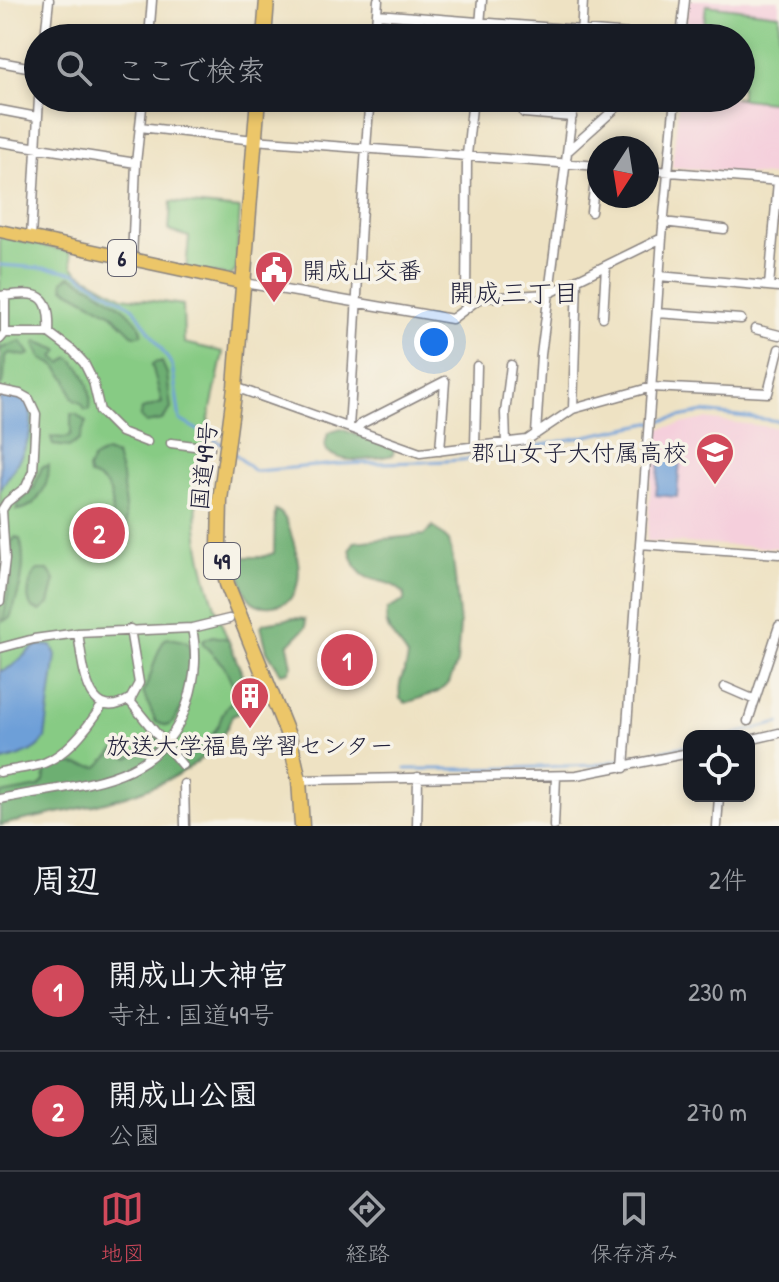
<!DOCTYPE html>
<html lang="ja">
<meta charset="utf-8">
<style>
:root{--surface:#171b24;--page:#242831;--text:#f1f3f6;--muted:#9ea1a6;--line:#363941;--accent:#d1495b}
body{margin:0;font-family:"Patrick Hand","Klee One",sans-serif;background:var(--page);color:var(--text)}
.controls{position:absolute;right:24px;bottom:24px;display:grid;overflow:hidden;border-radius:16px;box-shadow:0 4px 12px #0003}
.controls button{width:72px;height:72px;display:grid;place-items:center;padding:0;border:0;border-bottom:2px solid var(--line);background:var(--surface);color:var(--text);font:40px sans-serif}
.compass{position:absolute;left:587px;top:136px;width:72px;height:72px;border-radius:50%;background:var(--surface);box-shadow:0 4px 12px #0003;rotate:192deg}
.you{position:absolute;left:434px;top:342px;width:28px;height:28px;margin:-20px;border:6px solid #fff;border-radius:50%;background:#1a73e8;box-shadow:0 0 0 12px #1a73e833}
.badge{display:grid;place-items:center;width:52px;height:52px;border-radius:50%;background:var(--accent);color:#fff;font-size:26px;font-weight:700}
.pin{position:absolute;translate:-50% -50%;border:4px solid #fff;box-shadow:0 2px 8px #0006}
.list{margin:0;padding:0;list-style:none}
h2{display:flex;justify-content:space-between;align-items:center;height:104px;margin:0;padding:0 32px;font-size:34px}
h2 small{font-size:26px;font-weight:400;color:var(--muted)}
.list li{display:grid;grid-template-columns:52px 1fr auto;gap:24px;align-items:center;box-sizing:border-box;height:120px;padding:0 32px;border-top:2px solid var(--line)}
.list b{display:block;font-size:30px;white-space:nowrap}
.list p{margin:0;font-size:26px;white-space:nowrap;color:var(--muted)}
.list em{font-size:26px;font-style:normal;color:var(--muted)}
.icon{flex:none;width:44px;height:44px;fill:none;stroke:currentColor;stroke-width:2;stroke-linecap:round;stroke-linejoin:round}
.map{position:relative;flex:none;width:779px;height:826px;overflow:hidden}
.search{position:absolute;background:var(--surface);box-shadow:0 4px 12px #0003;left:24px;right:24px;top:24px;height:88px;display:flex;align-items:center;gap:20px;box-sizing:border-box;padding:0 28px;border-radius:44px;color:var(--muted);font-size:30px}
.sheet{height:344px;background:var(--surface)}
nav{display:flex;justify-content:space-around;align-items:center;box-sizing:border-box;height:112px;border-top:2px solid var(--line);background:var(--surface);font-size:22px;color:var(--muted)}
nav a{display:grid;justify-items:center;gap:4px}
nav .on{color:var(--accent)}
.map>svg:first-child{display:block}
.built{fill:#f5cfdc}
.green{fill:#87cb84;stroke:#547660;stroke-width:2}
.forest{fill:#6daf72;stroke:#486856;stroke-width:2}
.water{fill:#6d9fd8;stroke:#48608a;stroke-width:2}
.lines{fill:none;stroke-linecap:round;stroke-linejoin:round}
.stream{stroke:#6d9fd8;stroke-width:3}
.street-casing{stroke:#88827f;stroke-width:11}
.primary-casing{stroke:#88827f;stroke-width:15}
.highway-casing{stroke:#88827f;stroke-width:17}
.street{stroke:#fff;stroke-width:8}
.primary{stroke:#ecc669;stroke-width:12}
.highway{stroke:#ecc669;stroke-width:14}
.labels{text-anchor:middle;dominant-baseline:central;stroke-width:7;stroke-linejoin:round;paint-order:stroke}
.shield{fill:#f7f3e8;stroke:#62616f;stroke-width:2}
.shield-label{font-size:22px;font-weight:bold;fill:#22223b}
.poi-label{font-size:24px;fill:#22223b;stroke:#f7f3e8;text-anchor:start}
.street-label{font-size:24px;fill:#22223b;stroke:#f7f3e8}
.neighbourhood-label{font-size:26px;fill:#22223b;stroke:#f7f3e8}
</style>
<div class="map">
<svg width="779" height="826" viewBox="0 0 779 826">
<rect width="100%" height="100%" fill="#f7f3e8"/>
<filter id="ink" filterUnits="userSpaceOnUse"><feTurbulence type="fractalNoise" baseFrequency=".0125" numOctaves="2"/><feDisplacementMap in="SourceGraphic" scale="16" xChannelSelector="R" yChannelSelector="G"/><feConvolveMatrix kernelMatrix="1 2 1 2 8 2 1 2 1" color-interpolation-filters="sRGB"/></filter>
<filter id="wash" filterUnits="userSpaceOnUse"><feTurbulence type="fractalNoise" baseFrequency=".006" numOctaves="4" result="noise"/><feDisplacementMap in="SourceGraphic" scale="32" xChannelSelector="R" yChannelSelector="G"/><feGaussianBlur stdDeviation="1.8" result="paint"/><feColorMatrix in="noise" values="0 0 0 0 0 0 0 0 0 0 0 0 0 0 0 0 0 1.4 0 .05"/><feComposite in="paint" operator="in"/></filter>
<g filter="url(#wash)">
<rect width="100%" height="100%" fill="#eee2c3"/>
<path class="built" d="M688,0H779V177L672,167L679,98H741V38H685Z
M704,419L779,428V548L647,541L654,430Z"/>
<path class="green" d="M706,5L779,14V103L734,98H741V38H702Z
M171,202L240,209L236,270L231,276L186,269L189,237L169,231Z
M0,236L70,252L73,267L78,272L123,297L183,305L184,343L223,352C213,405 193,474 197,527C202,590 232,648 256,706L232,716C206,794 70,809 0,825Z"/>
<path class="forest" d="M70,276C87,282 144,316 142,334L134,336L112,314L64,288L63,281Z
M21,341L30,354L25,356L10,353L5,357L4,381L0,387V349Z
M36,341L59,350L54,357L62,363L69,357C84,368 94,391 89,410H85L82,404L73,399L67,380L55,365L42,359L35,344Z
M157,362H162L167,374L171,409L162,420L146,423L140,417L142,409L162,403L152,365Z
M71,414H76L86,422L79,440L69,447L53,445L51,437L65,438L71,434Z
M341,429L394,449L393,455C374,459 343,466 327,451L325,445L328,433Z
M106,452L116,456L122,476L128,541L122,551L111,549L107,542C111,527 117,499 106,485C102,480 95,478 89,475L88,469L93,459Z
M49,465C49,485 38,509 16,510L18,504L34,488L42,467Z
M275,510C284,512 288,524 291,534C297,552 304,577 293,595C290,601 284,603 278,605C246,612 242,589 239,563L243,557H262L274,553Z
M433,526L449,541L453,559L460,625L457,663L449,683L438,692L406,703L400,699C397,676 406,676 408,657C400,641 380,630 388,609L404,601V594C382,570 360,594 350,549L354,542L424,535Z
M16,537L20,539C28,566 19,593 10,618L3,621L11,574V542Z
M37,570H48L55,580L49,604L40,611L32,608C25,598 29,579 37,570Z
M294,618L305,619L306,627L288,645L292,666L289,671L281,673L267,651L261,626L264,623Z
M213,636L228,639L248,689L241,691L234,688L224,666L203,644V640Z
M170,638L187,642C199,657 185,719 167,726L156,722L143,692C153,676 154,654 165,639Z
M251,695L256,706L232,716C206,794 70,809 0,825V794L39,787L44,781L46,769L55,764L65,763L98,767L115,750L118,749L128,758C141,754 144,740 158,739L181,758C198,755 211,739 219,724C221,718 223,711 227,706C233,699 242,697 251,695Z"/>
<path class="water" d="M0,394L26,400C43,429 16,466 0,490Z
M660,458L680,460L677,497L656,495Z
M39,645L52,646L56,655L45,738C38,753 18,756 3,761L0,758V671C18,668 23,651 39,645Z"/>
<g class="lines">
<path class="stream" d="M0,265L56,269L76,273L134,308L172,365L180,420L224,445
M233,452L254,471C282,469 311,466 340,464C406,461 473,466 537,446L704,412L779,421
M727,736L779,723
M406,769H477L595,765L689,745"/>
</g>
</g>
<g filter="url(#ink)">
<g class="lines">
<g class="street-casing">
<path id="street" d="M377,14L681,38
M45,38L49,0
M149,38L152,0
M375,38L378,0
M479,38L482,0
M581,38L583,0
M681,38L685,0
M0,62L38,69
M0,110L37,117
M524,113L572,117
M140,127L254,140L599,166
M0,142L136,163
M569,150L627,98
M647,170L779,181
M591,212L597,166
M663,222L724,229
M31,238L39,98
M132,260L136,163L143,98
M659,276L779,287
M244,283L452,319L476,301L483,298L548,294L662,238
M769,286L778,181
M5,295V333
M0,296C36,293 51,289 49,333
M466,308L467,155L473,98
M657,313L741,319
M603,317L606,266
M755,329L779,335
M0,339L5,333H49L73,351L84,363L93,381L100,411L121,432L147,442
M235,387L420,453L527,440L573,409L652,387L768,393L779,349
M0,390L20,394L29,399L36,414L33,471L26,487L7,502L2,510L5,559L0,601
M573,409L577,279
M349,427C357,317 360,208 370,98
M356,430L361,424L445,381L440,451
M536,434L541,355L574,98
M171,443L210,448
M506,443L505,413L511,365
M475,446L477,366
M640,544L779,554
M78,633C83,661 85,728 131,698L139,683L130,629
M0,648L34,639L78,633L192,628L229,619
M725,687L755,700
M129,700L182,765
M748,721L779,626
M749,740L779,733
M624,768L662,238L675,98
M0,772C14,769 31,768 44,763C69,753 89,726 103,704
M299,780L577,775L689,753
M184,784L185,826
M0,799C73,783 162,788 188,701C196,675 197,654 192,628
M417,826L418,777
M554,826L556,776
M717,826L719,796"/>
</g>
<g class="primary-casing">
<path id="primary" d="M0,231L244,283"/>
</g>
<g class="highway-casing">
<path id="highway" d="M264,38L267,0
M258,98L235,387L220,500L219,547L227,584L290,740L299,780L302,826"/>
</g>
<use href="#street" class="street"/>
<use href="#primary" class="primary"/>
<use href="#highway" class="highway"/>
</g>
</g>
<defs>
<g id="civic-pin" transform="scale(2)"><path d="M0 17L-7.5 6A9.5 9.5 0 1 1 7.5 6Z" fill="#d1495b" stroke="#f7f3e8"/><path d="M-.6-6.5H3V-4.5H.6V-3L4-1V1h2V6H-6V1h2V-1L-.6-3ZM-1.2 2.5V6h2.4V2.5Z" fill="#fff"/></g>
<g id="school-pin" transform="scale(2)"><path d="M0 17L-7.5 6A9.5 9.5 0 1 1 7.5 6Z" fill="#d1495b" stroke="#f7f3e8"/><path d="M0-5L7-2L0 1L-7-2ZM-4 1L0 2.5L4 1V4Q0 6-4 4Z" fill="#fff"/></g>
<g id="building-pin" transform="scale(2)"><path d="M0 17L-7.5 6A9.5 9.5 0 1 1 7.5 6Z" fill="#d1495b" stroke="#f7f3e8"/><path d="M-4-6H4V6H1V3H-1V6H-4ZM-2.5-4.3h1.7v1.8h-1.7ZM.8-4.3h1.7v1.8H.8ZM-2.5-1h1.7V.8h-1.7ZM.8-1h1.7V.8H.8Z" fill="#fff"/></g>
</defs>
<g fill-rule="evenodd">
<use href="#civic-pin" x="274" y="270"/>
<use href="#school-pin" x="715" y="452"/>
<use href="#building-pin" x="250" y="696"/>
</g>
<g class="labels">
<g class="shield">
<rect x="108" y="240" width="28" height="36" rx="6"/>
<rect x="204" y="543" width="36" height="36" rx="6"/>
</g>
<g class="shield-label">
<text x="122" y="258">6</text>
<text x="222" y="561">49</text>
</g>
<g class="poi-label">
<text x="302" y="270">開成山交番</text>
<text x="687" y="452" text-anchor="end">郡山女子大付属高校</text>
<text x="250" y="745" text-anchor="middle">放送大学福島学習センター</text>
</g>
<g class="street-label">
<text transform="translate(203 466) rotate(-84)">国道49号</text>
</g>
<g class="neighbourhood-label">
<text x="514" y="292">開成三丁目</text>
</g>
</g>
</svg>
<div class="controls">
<button><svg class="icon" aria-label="locate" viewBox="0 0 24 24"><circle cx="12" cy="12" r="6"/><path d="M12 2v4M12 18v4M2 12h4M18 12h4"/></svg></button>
</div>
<svg class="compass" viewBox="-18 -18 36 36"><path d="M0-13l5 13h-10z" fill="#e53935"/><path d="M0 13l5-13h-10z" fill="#9ea1a6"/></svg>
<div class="you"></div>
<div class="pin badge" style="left:347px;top:660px">1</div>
<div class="pin badge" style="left:99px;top:533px">2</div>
<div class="search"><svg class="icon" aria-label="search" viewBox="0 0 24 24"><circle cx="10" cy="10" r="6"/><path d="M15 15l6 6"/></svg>ここで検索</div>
</div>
<section class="sheet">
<h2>周辺<small>2件</small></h2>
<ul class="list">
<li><span class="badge">1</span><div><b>開成山大神宮</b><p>寺社 · 国道49号</p></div><em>230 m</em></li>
<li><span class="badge">2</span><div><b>開成山公園</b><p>公園</p></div><em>270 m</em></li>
</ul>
</section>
<nav>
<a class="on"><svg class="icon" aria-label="map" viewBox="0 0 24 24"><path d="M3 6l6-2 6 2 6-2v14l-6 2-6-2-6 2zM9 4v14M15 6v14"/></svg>地図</a>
<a><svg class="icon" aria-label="directions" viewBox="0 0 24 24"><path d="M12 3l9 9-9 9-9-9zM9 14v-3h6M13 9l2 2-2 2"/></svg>経路</a>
<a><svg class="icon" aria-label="saved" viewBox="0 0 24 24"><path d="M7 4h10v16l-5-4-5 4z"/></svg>保存済み</a>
</nav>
